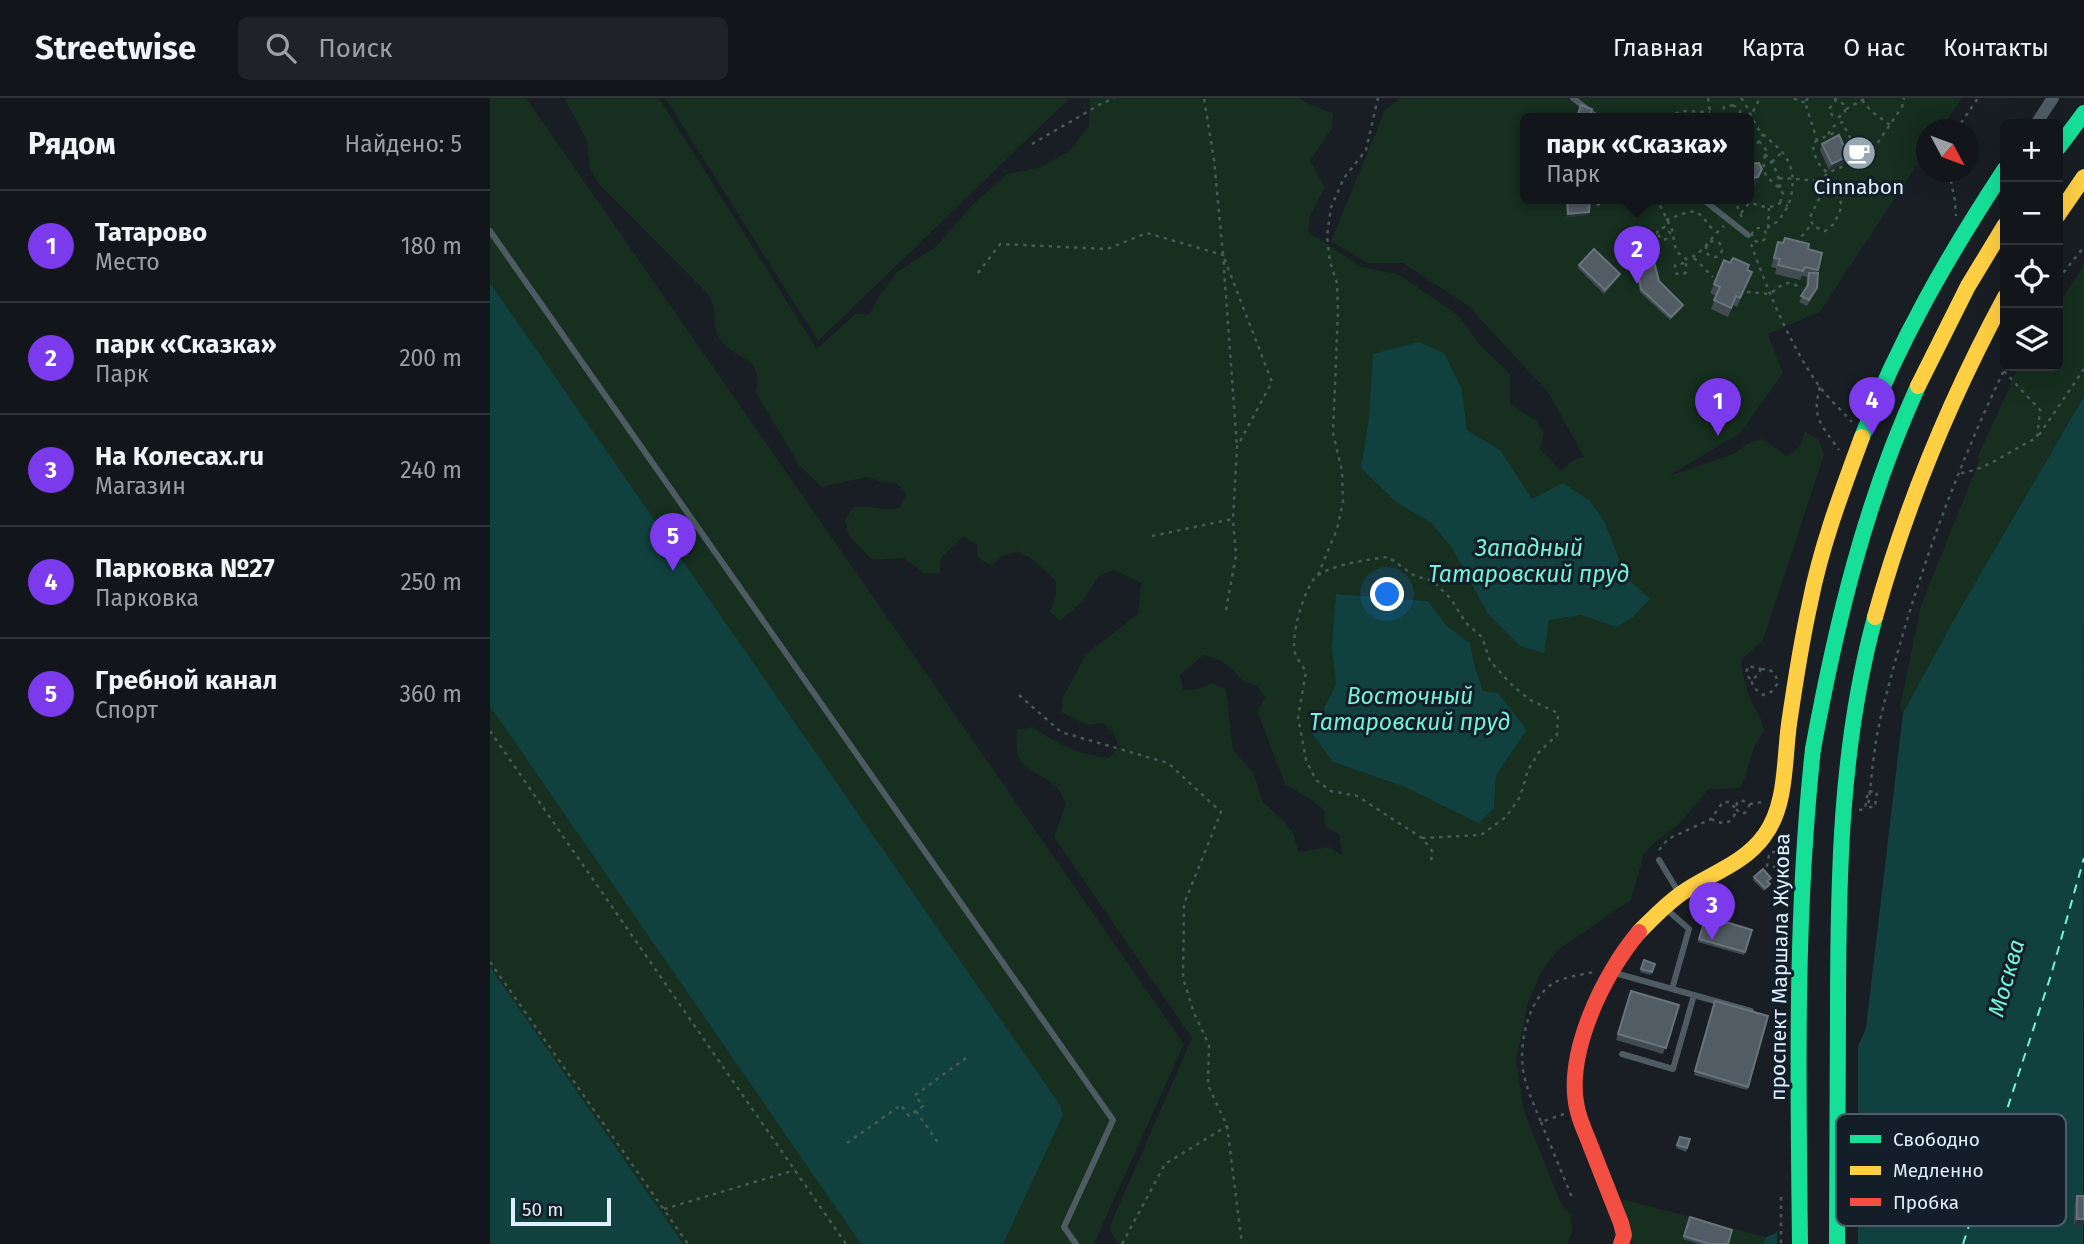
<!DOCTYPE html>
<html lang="ru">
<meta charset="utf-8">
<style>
:root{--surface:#12161b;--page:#1f2328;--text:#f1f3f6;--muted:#9c9fa3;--line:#31353a;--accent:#7c3aed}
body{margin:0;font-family:"Fira Sans",sans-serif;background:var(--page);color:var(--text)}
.controls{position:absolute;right:21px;top:21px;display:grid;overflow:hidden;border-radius:10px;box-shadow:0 7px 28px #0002}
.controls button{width:63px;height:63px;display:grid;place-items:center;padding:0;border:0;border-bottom:2px solid var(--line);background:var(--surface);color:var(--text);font:35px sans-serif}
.compass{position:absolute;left:1426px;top:21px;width:63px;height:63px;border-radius:50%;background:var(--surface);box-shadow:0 7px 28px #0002;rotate:131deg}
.scale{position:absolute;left:21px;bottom:18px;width:100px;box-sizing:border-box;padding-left:7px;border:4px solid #ddeffc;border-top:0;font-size:19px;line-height:24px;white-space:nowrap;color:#ddeffc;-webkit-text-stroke:5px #131e29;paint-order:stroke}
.you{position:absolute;left:898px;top:497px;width:24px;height:24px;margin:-18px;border:5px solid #fff;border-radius:50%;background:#1a73e8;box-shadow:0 0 0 10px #1a73e833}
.badge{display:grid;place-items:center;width:46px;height:46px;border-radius:50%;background:var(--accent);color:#fff;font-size:23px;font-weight:700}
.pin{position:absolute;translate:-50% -58px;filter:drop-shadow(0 2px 4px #0008)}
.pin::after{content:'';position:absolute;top:37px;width:24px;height:21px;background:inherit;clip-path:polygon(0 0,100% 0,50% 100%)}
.popup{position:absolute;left:1030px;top:15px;width:234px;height:91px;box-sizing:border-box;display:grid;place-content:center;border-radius:10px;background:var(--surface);filter:drop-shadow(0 2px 5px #0005);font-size:23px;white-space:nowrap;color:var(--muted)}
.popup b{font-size:26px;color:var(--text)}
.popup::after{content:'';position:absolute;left:50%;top:100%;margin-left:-14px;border:14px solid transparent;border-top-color:var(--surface)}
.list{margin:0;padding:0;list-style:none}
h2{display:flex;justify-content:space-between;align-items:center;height:91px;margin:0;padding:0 28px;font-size:30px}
h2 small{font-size:23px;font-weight:400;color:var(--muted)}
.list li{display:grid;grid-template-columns:46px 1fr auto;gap:21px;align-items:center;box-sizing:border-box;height:112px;padding:0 28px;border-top:2px solid var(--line)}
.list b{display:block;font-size:26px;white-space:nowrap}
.list p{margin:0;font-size:23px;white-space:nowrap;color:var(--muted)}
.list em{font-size:23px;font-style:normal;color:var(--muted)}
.icon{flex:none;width:38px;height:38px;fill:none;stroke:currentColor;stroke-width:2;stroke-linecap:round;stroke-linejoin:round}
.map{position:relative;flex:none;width:1594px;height:1146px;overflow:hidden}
header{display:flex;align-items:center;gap:42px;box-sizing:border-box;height:98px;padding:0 35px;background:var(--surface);border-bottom:2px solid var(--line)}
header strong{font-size:33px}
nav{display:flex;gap:38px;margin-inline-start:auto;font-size:24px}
.search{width:490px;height:63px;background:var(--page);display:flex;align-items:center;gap:18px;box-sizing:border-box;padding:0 24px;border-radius:10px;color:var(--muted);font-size:26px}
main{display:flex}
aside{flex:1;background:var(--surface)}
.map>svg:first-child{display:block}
.green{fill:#162f1f;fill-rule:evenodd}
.water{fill:#11413f}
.pier{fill:#181e24}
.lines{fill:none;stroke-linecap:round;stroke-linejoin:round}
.ferry{stroke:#75f3d7;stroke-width:2;stroke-dasharray:9 7;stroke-linecap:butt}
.path{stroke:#465a56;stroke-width:2.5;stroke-dasharray:3.5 5;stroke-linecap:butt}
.lane{stroke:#4e5b63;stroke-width:6}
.street{stroke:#4e5b63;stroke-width:12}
.fast{stroke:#16e098;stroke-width:16}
.slow{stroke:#ffcf43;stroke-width:16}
.jam{stroke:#f24e42;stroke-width:16}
.fast-bridge{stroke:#16e098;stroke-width:16}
.slow-bridge{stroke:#ffcf43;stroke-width:16}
.wall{fill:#424a52}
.shaded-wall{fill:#2a3138}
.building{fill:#525c64;stroke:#68737c;stroke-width:2}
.labels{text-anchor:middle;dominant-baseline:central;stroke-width:6;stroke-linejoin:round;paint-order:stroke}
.poi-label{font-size:21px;fill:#ddeffc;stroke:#131e29}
.street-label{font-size:21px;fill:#ddeffc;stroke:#131e29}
.water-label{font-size:23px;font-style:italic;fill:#75f3d7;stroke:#131e29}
.key{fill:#131e29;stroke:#505d68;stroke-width:2}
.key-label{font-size:19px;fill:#ddeffc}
</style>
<header>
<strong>Streetwise</strong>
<div class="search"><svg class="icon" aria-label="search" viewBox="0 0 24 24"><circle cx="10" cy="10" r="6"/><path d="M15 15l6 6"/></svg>Поиск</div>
<nav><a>Главная</a><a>Карта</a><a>О нас</a><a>Контакты</a></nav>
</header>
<main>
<aside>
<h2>Рядом<small>Найдено: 5</small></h2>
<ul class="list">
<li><span class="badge">1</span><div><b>Татарово</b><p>Место</p></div><em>180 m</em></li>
<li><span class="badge">2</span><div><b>парк «Сказка»</b><p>Парк</p></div><em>200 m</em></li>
<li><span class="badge">3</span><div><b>На Колесах.ru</b><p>Магазин</p></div><em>240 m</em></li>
<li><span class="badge">4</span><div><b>Парковка №27</b><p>Парковка</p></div><em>250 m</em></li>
<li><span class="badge">5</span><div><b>Гребной канал</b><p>Спорт</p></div><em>360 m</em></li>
</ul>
</aside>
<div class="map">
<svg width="1594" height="1146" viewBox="0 0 1594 1146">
<rect width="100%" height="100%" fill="#181e24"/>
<path class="green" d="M0,0H36L694,946L604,1146H0Z
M74,0H169L327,251L365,216H380L387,201L407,174L447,148L481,108L517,76L551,69L579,53L599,28L600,0H810L814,4L843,15L842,30L820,63L835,89L820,118L818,134L872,169L908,176L968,217L988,245L1020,276V306L1045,322L1054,335L1050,351L1071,373L1083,362L1094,359L1058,294L977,207L913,165H877L841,143L895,12L909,0H1472L1451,31L1436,32V53L1330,214L1278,236L1293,275L1250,335L1179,378L1243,356L1257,346L1272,341L1297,358L1309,349L1315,334L1329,342L1334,357L1273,542L1251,562C1253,576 1255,589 1261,602C1267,615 1271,617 1274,633C1259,652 1261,670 1250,690L1219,691L1188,727L1164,745L1154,756L1141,802L1069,851L1050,876L1038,905L1026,962L1034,1013L1070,1103L1081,1118L1082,1134L1077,1146H628L619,1130L702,940L564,739L576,706C573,702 571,695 568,691C545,668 522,676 527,632L543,629C569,647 588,656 619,660L629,649L623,634L612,625L597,627L571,614L573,599L596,556L648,516L651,485L623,472L609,478L592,504L570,523L560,513L566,499V483L541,460L527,453L512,458L502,468L488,460L487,446L473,439L450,461V476L434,475L413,460L382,462L359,438L355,422L363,409C381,407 392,413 410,410L416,396L406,385L391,384L377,379L332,389L309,367L266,295C274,254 246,266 229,240C223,231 226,218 223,207C222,202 218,197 215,193L108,85L100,71L97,42ZM1035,20H1259V100H1035ZM972,292L977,332L1010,352L1042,401L1125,454L1136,479L1160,501L1126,529L1091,517L1059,522L998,516L962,450L941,425L906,404L871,370L879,319ZM846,496L938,503L956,527L980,545L984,566L994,594L1037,632L1006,677L1004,710L915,689L843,664L822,636L846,586ZM713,557L730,562L742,571L753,583L767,588L775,600L767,613L795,686L821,702L834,712L835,728L849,736L852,757L839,749L808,754L804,737L795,724L773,704L763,674L743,652L736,591L722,585L708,591L693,592L690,577Z
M175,0H580L328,243Z
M1594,167V297L1467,516L1413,615L1410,609L1431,507L1490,361L1487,360L1529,268H1568V207Z
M1132,1101L1276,1139L1273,1146H1143Z"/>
<path class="water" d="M0,185L570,1007L573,1017L513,1146H371L0,608Z
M929,244L954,255L972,292L977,332L1010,352L1042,401L1073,385L1100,403L1114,423L1136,479L1160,501L1143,519L1126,529L1091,517L1059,522L1054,555L1030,548L998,516L962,450L941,425L906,404L871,370L879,319L883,256Z
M1594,298L1593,1146H1273L1276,1139L1286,1135L1376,930L1413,615L1467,516Z
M846,496L938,503L956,527L980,545L984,566L993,593L1008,595L1037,632L1006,677L1004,710L989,725L915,689L843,664L822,636L846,586L842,549Z
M0,869L193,1146H2L0,1143Z"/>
<path class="pier" d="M1368,940V1146H1287V1124Z"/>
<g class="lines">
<path class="ferry" d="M1473,1146L1561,877L1594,760"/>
<path class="path" d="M1218,0L1221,20
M1251,0C1258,9 1261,19 1267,29C1275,41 1290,48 1297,61C1310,83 1300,123 1274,131
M1304,0L1310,4H1315
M1318,0L1315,4L1327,42L1344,35L1350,40
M1344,0L1355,7V14L1349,19L1342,17L1339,11L1346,2
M1372,2L1381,13L1400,27
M1243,7L1250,13V20
M1356,11L1376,0
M1178,20L1191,13L1220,14
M1232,20L1234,9L1243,7
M1259,21L1270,0
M1530,26L1534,20
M1466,32L1488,0
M1338,36L1344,28L1352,24L1366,51L1375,55L1382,53L1412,9L1414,0
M1327,42L1323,46C1323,56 1328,68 1337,74
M1269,43L1276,52C1275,57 1273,65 1274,71C1275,82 1289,86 1293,96L1290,105
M542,46L609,7L624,0
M1259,47L1267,46L1273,36
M1511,55L1515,48
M1275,56C1284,66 1289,77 1290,90
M1282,64L1292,54
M1459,74L1465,103L1466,118
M1289,80L1334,83
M1337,94L1349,99L1352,108L1344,126L1335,133L1323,128L1320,119L1329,101Z
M1336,95L1334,79C1340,71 1352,71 1360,64L1356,56
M1170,100L1168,104L1182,131L1186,153L1196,161C1212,158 1221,138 1234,128
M1244,100L1252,120
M1257,100C1264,109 1281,112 1290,105L1298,108
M1251,115L1260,104
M1176,122C1208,111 1204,107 1225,135
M1147,129L1151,146
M1262 137a7 7 0 1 1 14 0a7 7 0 1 1-14 0Z
M1278,130L1279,110
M1149,136L1167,135L1168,132L1175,129L1180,135L1176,141L1172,142L1167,135
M1216 151a8 8 0 1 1 16 0a8 8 0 1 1-16 0Z
M1306,145L1322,126
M1261,146C1278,193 1300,247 1329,288C1339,301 1351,312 1362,324
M1204,160L1223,179
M1194,165L1185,167V173L1187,176H1194L1196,174V161
M488,175L510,146L617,151L657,135L733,157L747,349
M1568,181L1594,149
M1257,194L1280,196C1293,186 1297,180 1312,191
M1514,273L1550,312L1547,340L1594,271
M1330,289C1321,321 1332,327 1349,352
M1471,375C1499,371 1522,351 1547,340
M662,438L743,421L747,349L782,284L733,157L724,62L714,0
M828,477L847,431L853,404L852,373L843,335L848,214L847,185L840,164L837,138L841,109L854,80L876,52L888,0
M736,512L746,457L743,422
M1271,571C1282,571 1285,574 1288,585L1281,594L1273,597L1264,590L1261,582L1267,578Z
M1260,581L1256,575L1258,568L1271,571
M529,597L571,634L678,665L731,714L694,806L693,880L704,915L719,947L718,987L737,1028L752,1146
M0,633L356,1146
M1369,712L1375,711L1378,693L1387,694L1385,709H1378C1382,677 1384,645 1392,614C1421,495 1463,378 1516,268
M1221,721C1233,728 1244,726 1246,711L1250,715H1255L1260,706
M932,740L991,737L1016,719L1030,699L1038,672L1049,654L1067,637L1068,615L1040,602L1022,587L1000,563L992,539L976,525L961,501L943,483L925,478L898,459C880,461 839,467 826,479C814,490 800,540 805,555C807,561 813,568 816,574L808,619L816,662L826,682L841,693L867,698L932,740L942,753L941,764
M1169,752L1178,741L1221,721L1233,704H1240L1246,711L1247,705L1251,702L1260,706L1273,704
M1282,754L1293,755L1292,769L1295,770
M1279,757L1277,768L1286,769L1288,747
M0,864L198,1146
M426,1013L449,1046
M1074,1016L1051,1024C1044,1007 1036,990 1033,972C1029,945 1038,902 1062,886C1073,879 1091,877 1104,874
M1051,1024L1083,1102
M357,1045L411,1007L419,1018L433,1008L425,997L479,958
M1291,1099V1146
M174,1111L305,1072
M632,1146L675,1066L737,1028"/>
<path class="lane" d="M1083,0L1108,20
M1211,100L1258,137
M0,133L623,1022L574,1129L586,1146
M1169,762L1189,795
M1176,811L1199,831L1182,891
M1125,875L1261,913
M1132,956L1183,971L1204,897"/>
<path class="street" d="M1546,26L1563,0"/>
<path class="fast" d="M1568,50L1594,15
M1372,339C1408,244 1459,156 1515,71
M1323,651C1346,526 1375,404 1428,288"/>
<path class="slow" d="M1568,117L1594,79
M1428,288L1478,188L1515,127
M1149,834C1163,820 1176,806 1192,795C1219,776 1254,766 1274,738C1297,708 1294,662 1299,626C1305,585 1311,545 1320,505C1331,448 1352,393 1372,339"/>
<path class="jam" d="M1131,1146L1134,1137L1131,1125C1121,1100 1111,1074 1101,1049C1097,1038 1091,1026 1088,1014C1073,958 1114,875 1149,834"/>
<path class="fast-bridge" d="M1310,1146C1308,980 1305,816 1323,651
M1347,1146C1347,1068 1348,991 1348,913C1348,780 1350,648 1385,519"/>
<path class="slow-bridge" d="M1385,519C1416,407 1460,301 1515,199"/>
</g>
<path class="wall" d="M1332,46L1358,58L1356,64L1339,72L1330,52Z
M1076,100H1116L1108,109L1100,102L1098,117L1077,119Z
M1288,144L1332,155L1327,175L1324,196L1317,208L1309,204L1316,190L1317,179L1312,178L1310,182L1285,176L1286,170L1281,169Z
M1143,147L1169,183L1193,207L1192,210L1180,222L1150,194L1142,150Z
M1089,167L1128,179L1114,196L1088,170Z
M1257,172L1262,174L1247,209L1243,207L1238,219L1221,211L1226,198L1220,195L1224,186Z
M1264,779L1280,783L1278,784L1280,786L1279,789L1274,793L1263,782Z
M1216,818L1255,854L1254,857L1208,844Z
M1154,862L1165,866L1161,877L1150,874Z
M1141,893L1189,907L1173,956L1126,942Z
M1225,903L1258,989L1257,992L1204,977Z
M1190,1039L1200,1041L1196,1054L1186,1050Z
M1587,1098L1594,1127H1584L1585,1104Z
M1200,1119L1238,1146H1209L1193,1141Z"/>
<path class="shaded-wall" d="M1358,58L1356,64L1339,72L1342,66Z
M1272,71L1265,88L1259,89L1261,80Z
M1099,114L1098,117L1077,119L1078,116Z
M1587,1121H1594V1127H1584Z"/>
<path class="building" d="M1091,7L1102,11L1099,20L1087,19Z
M1349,37L1358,58L1342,66L1332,46Z
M1269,65L1272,71L1268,79L1261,80L1259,79V66Z
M1077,100H1100L1099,114L1078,116Z
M1102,100H1114L1109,106Z
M1295,140L1319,146L1318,151L1332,155L1328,172L1315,169L1313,173L1288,167L1290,161L1284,160L1288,144L1293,145Z
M1159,144L1169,183L1193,207L1181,219L1151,191L1143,147Z
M1104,151L1130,176L1115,192L1089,167Z
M1243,160L1259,167L1257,172L1262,174L1250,200L1246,198L1241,210L1224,202L1230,189L1224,186L1234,162L1240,165Z
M1319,175H1328L1327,190L1319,202L1311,198L1318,187Z
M1273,771L1281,780L1277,783L1280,786L1275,790L1264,779Z
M1216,818L1262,832L1255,854L1209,841Z
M1154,862L1165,866L1162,874L1151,871Z
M1141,893L1189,907L1176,950L1128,936Z
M1225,903L1278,918L1258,989L1205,973Z
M1190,1039L1200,1041L1197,1050L1187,1047Z
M1587,1098H1594V1121H1587Z
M1200,1119L1242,1132L1238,1146H1220L1194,1138Z"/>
<defs>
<g id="cafe-disc" transform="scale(1.75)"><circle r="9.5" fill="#98a6b0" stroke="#131e29"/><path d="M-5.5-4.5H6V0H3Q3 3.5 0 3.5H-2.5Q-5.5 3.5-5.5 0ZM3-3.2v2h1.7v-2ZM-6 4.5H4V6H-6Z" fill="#fff"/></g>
</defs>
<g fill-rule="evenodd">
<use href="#cafe-disc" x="1369" y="55"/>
</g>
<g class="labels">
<g class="poi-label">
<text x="1369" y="89">Cinnabon</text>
</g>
<g class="street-label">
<text transform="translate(1290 869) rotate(-89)">проспект Маршала Жукова</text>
</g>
<g class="water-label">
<text x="1039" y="450">Западный<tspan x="1039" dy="26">Татаровский пруд</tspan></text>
<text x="920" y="598">Восточный<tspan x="920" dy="26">Татаровский пруд</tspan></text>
<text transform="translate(1516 880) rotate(-74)">Москва</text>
</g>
</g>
<rect x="1346" y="1016" width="230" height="112" rx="10" class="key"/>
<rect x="1360" y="1037" width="31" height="8" fill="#16e098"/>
<rect x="1360" y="1068" width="31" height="9" fill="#ffcf43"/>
<rect x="1360" y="1100" width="31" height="8" fill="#f24e42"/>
<g class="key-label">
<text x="1403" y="1048">Свободно</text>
<text x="1403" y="1079">Медленно</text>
<text x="1403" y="1111">Пробка</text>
</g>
</svg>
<div class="controls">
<button>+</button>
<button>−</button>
<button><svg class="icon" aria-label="locate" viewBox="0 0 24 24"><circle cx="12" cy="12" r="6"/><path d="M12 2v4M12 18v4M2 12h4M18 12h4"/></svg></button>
<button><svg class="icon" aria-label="layers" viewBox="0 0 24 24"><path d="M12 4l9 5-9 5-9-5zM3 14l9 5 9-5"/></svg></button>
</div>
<svg class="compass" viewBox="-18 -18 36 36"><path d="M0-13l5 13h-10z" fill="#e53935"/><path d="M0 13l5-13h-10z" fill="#9c9fa3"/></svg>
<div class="scale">50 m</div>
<div class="you"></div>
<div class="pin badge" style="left:1228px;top:338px">1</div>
<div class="pin badge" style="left:1147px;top:186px">2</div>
<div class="popup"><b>парк «Сказка»</b>Парк</div>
<div class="pin badge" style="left:1222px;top:842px">3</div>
<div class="pin badge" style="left:1382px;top:337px">4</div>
<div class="pin badge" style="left:183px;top:473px">5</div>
</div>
</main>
